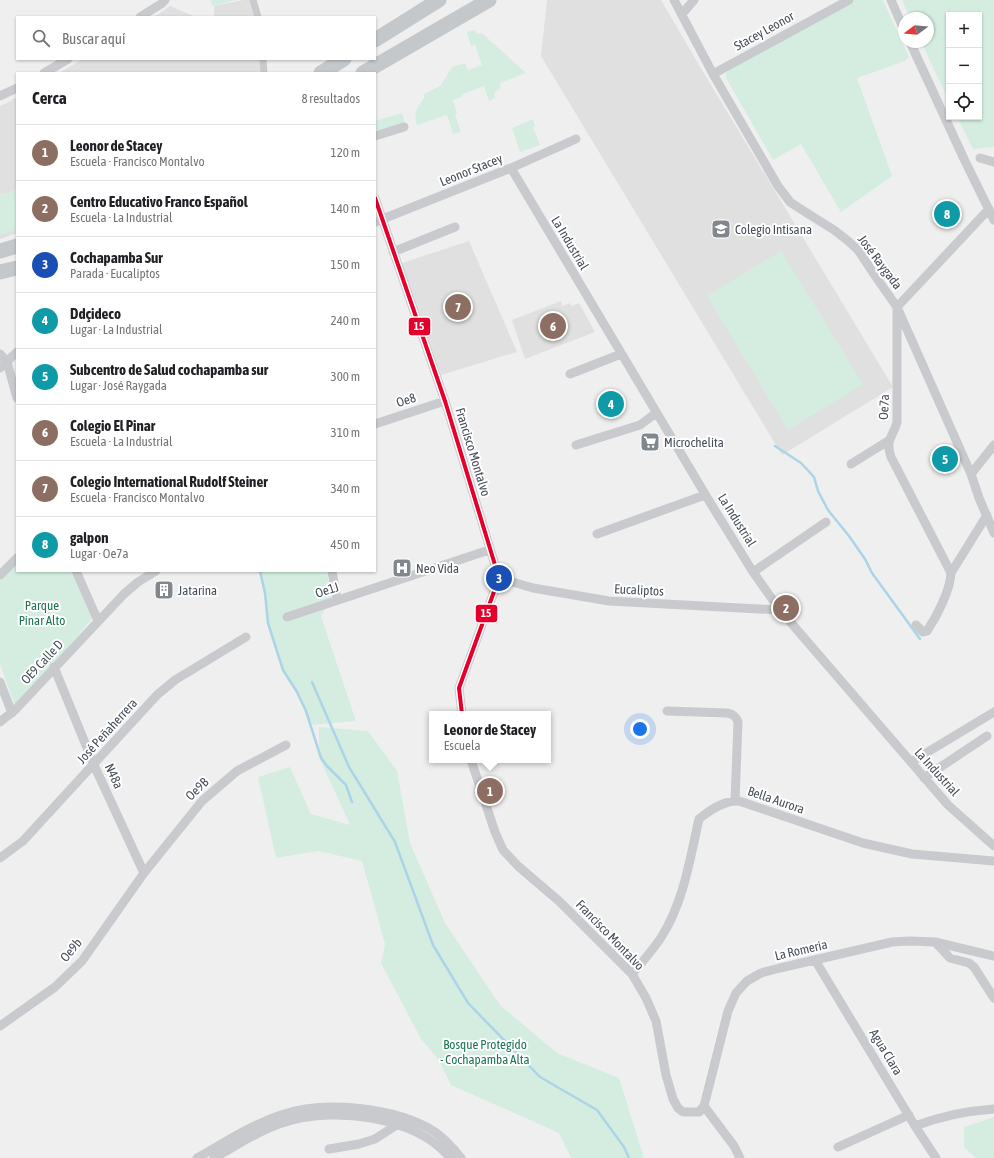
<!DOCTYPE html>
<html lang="es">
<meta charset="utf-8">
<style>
:root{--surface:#fff;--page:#f6f6f6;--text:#202124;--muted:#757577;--line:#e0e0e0;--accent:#82878e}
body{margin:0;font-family:"Asap Condensed",sans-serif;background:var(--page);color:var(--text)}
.controls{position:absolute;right:12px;top:12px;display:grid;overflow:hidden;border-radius:0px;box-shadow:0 1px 3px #0004}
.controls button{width:36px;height:36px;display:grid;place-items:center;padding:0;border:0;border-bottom:1px solid var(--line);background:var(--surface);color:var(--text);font:20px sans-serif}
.compass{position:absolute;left:898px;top:12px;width:36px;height:36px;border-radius:50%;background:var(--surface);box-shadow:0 1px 3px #0004;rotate:254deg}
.you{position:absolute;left:640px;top:729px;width:14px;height:14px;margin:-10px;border:3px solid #fff;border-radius:50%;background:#1a73e8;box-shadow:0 0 0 6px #1a73e833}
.badge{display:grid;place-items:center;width:26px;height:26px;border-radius:50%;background:var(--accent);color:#fff;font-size:13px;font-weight:700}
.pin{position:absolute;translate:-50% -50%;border:2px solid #fff;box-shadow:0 1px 4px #0006}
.popup{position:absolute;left:429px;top:711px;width:122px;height:52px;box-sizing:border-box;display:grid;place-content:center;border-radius:0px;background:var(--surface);filter:drop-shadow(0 1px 3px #0005);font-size:13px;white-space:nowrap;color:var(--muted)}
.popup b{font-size:15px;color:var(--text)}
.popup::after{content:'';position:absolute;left:50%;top:100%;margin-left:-8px;border:8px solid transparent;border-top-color:var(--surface)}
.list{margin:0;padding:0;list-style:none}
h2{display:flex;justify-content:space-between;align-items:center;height:52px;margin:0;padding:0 16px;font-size:17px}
h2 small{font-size:13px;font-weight:400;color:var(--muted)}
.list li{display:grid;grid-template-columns:26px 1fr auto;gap:12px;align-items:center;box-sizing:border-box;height:56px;padding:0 16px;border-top:1px solid var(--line)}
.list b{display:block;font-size:15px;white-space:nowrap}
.list p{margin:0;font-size:13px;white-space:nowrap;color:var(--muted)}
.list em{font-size:13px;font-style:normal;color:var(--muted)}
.icon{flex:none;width:22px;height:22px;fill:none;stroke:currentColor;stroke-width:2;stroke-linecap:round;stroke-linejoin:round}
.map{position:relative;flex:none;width:994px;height:1158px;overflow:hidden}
.search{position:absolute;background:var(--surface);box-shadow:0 1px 3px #0004;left:16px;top:16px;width:360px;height:44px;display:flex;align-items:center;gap:10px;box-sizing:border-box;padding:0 14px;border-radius:0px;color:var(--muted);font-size:15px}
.panel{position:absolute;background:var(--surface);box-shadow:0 1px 3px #0004;left:16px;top:72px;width:360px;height:500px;border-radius:0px}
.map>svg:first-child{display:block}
.education{fill:#e1e0e0}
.green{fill:#d5ede1}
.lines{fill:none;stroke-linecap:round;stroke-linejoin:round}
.stream{stroke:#acd4e8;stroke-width:2.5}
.pedestrian{stroke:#c9cacd;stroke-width:7}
.minor{stroke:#c9cacd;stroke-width:9}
.primary{stroke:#c5c8cb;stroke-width:15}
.bus-1-casing{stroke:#fff;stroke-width:7}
.bus-1{stroke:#e4002b;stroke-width:4}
.labels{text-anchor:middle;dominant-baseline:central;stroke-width:4;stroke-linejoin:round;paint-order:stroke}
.street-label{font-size:13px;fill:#474f5a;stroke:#fff}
.poi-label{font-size:13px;fill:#474f5a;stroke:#fff;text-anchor:start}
.park-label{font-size:13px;fill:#1d7655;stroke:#fff}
.line-badge{stroke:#fff;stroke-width:1.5}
.badge-label{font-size:11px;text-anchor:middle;font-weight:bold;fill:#fff}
</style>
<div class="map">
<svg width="994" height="1158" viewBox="0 0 994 1158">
<rect width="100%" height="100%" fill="#efefef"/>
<path class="education" d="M243,0H251L256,17H214V6Z
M547,0H661L702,70L893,387L782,455L541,56Z
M170,6L196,17H154Z
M83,59H262V73H59Z
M17,97V233L0,239V106L5,104Z
M469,241L517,352L441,375L402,263Z
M561,301L562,306L570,303L571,306L579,303L595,332L525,359L512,320Z"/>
<path class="green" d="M211,0H236L212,6Z
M849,0H883L909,57L905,61L857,78L892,176L841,212L801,144L773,160L726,78V73L730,68Z
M902,0H994V147L973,149L957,117H979V15H949V101L921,42H928V18H910Z
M474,30L478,34L482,33L526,73L500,83L501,88L494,93L495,98L489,101L484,86L463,94L462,97L453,100L457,113L455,115L461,132L453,134L447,115L417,125C413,113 417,108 424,98V94L440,86L452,67L465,63L468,70L482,65L475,45L471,46L467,32Z
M402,113L405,123L375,131V121Z
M533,119L535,126L533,127L540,145L520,152L512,128Z
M17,188V230L0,235V193H8Z
M781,251L863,384L788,430L707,296Z
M17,562V571H71L92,619L16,709L0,664V578Z
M260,571H327L331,598L321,616L356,721L313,725L309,720L297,692L283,670L276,651L268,623L265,593Z
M319,727L368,731L397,771L410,843L445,923L500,1005L557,1053L619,1078L644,1158H571L559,1133L451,1085L438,1059L421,1039L381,963L385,944L362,861L318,851L276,858L258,777L290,767L311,814L350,825L319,757Z
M994,1117V1158H976L964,1147V1127Z"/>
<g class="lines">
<path class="stream" d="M775,446L801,463L814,477L818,491L828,510L849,536L865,559L872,573L920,639
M260,571L265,593L268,623L283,670L297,692L306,711L321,758L327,766L346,785L352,802
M312,682L349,767L395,842L433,945L468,1003L540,1077L597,1110L624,1147L629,1158"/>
<path class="pedestrian" d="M253,0L258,17
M263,59L264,73"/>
<path class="minor" d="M674,0L713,74L778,186L790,202L799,208L834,230L847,240L858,250L878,280L897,307L971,474L979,498L994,533
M891,0L904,30
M682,14L694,0
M140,17L161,4L165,0
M910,42L964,159L994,220
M44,73L68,59
M713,74L849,0
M0,96L17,88
M375,136L404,127
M980,158L994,162
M511,168L711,504L753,572L780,610L948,805L994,846
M375,198L445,401L499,578L459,688L462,714
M375,222L511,168L576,139
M393,252L455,227
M0,354L7,362L17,398
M0,368L17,352
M570,374L621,354
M375,424L445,401
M576,445L640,425L656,413
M851,464L888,441
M971,474L994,445
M597,534L705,495
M76,571L98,621
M332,571L337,600
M753,572L826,522
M951,573L987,515
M0,575L17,558
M499,578L533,588L609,601L780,610
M287,617L489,550
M916,625L923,632L927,631C937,616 950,591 951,573L891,457C885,438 893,438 897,422V307L989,209
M54,667L94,765L144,873
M0,682L12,713
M667,711L727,713C733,714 736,716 738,722L735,801
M0,722L16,709L124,594L138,582L156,571
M471,760L495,832L503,850L518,866L560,902L632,974L646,998L656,1021L666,1075L673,1099L678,1108L683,1112H699L704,1106L728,1011L736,993L747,981L761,973L780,968L892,942L909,941L935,942L994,956
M911,762L994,712
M924,778L987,736
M0,858L23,841L157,695L175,680L246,637
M935,942L950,958L969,963L974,967L994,998
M815,960L915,1126L936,1158
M632,974C642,962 654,949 662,936C684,901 690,858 699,819C710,810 724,800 739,801L863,843L912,854L994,861
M0,1026L55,987L82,961L144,873L202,801L237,771L286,745
M704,1106L734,1146L740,1158
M915,1126C941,1116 966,1111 994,1109
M838,1147L909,1115
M329,1149L359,1144L375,1139L398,1124L400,1121
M197,1158C224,1143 251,1125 281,1115C324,1100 396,1107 435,1132C445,1139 453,1148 461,1158
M214,1158C236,1146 257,1131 282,1123C330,1106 416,1115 450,1158"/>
<path class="primary" d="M375,40L439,0
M321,73L344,59
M363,73L489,0
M0,251L17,246
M0,272L17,268"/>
<g class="bus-1-casing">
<path id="bus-1" d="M375,198L445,401L499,578L459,688L462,714"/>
</g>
<use href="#bus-1" class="bus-1"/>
</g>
<defs>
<g id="university-square" transform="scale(1)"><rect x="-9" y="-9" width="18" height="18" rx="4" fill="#82878e" stroke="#fff"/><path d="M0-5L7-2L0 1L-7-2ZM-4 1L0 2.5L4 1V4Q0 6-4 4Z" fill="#fff"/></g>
<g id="supermarket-square" transform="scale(1)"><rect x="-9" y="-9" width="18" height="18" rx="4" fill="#82878e" stroke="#fff"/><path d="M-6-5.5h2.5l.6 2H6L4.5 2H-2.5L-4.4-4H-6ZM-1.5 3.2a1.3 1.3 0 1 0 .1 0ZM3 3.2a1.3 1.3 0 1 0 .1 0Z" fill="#fff"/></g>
<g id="hospital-square" transform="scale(1)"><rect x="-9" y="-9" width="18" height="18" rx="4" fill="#82878e" stroke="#fff"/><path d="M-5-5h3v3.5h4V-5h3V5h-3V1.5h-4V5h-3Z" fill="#fff"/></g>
<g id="building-square" transform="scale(1)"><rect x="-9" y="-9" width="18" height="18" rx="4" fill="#82878e" stroke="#fff"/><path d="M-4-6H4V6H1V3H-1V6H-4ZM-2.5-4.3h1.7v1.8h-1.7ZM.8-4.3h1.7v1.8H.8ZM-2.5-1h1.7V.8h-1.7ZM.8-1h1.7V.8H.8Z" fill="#fff"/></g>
</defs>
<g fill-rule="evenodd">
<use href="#university-square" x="721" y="229"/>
<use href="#supermarket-square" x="650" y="442"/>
<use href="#hospital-square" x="402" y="568"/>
<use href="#building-square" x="164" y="590"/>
</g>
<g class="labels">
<g class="street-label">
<text transform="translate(764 31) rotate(-29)">Stacey Leonor</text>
<text transform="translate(471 170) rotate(-22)">Leonor Stacey</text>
<text transform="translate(570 243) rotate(59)">La Industrial</text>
<text transform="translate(880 262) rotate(53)">José Raygada</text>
<text transform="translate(406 400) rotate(-18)">Oe8</text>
<text transform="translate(884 407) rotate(-87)">Oe7a</text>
<text transform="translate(473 452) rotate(73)">Francisco Montalvo</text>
<text transform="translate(737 520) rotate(58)">La Industrial</text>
<text transform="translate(327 590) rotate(-18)">Oe1J</text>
<text transform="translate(639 590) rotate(3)">Eucaliptos</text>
<text transform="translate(42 662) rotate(-47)">OE9 Calle D</text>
<text transform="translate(107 731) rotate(-48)">José Peñaherrera</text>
<text transform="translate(937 772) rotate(48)">La Industrial</text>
<text transform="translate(114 776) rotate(65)">N48a</text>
<text transform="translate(197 789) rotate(-44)">Oe9B</text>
<text transform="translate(776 800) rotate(19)">Bella Aurora</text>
<text transform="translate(610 935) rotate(46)">Francisco Montalvo</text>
<text transform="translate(71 950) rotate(-50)">Oe9b</text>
<text transform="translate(801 950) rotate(-13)">La Romeria</text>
<text transform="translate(886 1052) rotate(59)">Agua Clara</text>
</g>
<g class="poi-label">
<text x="735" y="229">Colegio Intisana</text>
<text x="664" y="442">Microchelita</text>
<text x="416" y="568">Neo Vida</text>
<text x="178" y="590">Jatarina</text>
</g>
<g class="park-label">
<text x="42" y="605">Parque<tspan x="42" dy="15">Pinar Alto</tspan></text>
<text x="485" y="1044">Bosque Protegido<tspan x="485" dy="15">- Cochapamba Alta</tspan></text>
</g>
</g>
<g class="line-badge">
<rect x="408" y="317" width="23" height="19" rx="4" fill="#e4002b"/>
<rect x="475" y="604" width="23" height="19" rx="4" fill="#e4002b"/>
</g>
<g class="badge-label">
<text x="419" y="330">15</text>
<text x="486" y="617">15</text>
</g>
</svg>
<div class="controls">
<button>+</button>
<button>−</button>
<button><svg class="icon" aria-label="locate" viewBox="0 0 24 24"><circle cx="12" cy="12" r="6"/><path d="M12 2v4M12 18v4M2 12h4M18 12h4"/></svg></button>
</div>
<svg class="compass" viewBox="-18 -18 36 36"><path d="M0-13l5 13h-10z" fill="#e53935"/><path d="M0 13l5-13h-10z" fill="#757577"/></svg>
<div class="you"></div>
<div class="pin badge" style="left:490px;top:791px;background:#8d6e63">1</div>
<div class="popup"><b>Leonor de Stacey</b>Escuela</div>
<div class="pin badge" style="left:786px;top:608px;background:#8d6e63">2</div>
<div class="pin badge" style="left:499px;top:578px;background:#1a4fb4">3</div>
<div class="pin badge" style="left:611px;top:404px;background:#0f9aa8">4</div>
<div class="pin badge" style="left:945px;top:459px;background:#0f9aa8">5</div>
<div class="pin badge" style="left:553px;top:326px;background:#8d6e63">6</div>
<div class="pin badge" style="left:458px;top:307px;background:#8d6e63">7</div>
<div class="pin badge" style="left:947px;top:214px;background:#0f9aa8">8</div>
<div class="search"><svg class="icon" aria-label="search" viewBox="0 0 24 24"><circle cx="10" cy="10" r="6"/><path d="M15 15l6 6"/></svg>Buscar aquí</div>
<section class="panel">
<h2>Cerca<small>8 resultados</small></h2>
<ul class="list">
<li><span class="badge" style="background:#8d6e63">1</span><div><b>Leonor de Stacey</b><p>Escuela · Francisco Montalvo</p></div><em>120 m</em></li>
<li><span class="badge" style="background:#8d6e63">2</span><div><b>Centro Educativo Franco Español</b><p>Escuela · La Industrial</p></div><em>140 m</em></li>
<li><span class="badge" style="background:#1a4fb4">3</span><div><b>Cochapamba Sur</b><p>Parada · Eucaliptos</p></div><em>150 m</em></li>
<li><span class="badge" style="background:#0f9aa8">4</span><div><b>Ddçideco</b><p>Lugar · La Industrial</p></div><em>240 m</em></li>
<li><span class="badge" style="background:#0f9aa8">5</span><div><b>Subcentro de Salud cochapamba sur</b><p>Lugar · José Raygada</p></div><em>300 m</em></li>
<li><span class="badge" style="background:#8d6e63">6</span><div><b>Colegio El Pinar</b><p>Escuela · La Industrial</p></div><em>310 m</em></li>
<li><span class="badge" style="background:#8d6e63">7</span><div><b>Colegio International Rudolf Steiner</b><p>Escuela · Francisco Montalvo</p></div><em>340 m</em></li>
<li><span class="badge" style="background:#0f9aa8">8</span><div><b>galpon</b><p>Lugar · Oe7a</p></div><em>450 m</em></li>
</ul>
</section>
</div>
